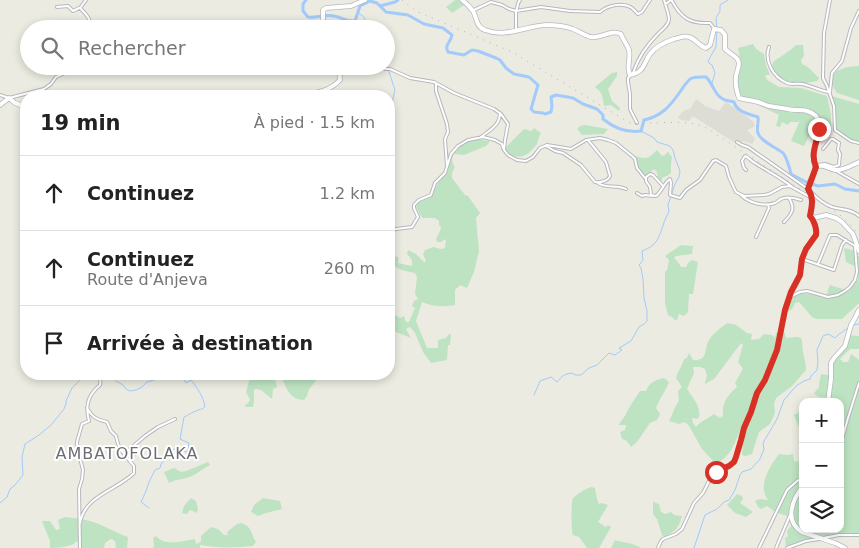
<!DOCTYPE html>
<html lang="fr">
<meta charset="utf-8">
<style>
:root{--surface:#fff;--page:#f2f2f2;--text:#222;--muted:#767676;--line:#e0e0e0}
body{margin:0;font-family:"DejaVu Sans",sans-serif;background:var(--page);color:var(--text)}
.controls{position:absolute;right:15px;bottom:15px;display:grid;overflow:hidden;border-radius:10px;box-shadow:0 2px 8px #0003}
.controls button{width:45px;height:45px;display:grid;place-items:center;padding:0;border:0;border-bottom:1px solid var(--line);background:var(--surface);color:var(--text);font:25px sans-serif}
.stop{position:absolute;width:15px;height:15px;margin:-11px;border:4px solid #d93025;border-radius:50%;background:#fff}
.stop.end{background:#d93025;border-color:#fff;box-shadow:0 1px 5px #0008}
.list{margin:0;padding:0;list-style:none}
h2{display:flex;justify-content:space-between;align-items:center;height:65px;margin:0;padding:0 20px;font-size:21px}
h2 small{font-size:16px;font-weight:400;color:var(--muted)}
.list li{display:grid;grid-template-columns:32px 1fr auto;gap:15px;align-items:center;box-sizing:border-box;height:75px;padding:0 20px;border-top:1px solid var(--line)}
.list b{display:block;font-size:19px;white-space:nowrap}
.list p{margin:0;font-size:16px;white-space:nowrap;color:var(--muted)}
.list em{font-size:16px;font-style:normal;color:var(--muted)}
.icon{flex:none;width:28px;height:28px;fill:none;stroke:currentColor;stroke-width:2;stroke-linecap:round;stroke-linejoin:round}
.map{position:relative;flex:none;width:859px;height:548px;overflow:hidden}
.search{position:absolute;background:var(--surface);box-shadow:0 2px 8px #0003;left:20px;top:20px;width:375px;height:55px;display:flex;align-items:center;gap:12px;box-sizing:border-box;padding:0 18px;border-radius:28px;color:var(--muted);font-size:19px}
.panel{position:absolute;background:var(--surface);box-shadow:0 2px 8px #0003;left:20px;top:90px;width:375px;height:290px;border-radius:20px}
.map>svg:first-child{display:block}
.industrial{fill:#dddcd5}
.green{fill:#bee3c2;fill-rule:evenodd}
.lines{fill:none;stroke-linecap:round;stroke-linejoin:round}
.stream{stroke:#a2cafa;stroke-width:1}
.river{stroke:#a2cafa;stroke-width:3}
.street-casing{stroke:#b7b8bd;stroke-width:4}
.secondary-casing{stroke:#b7b9bf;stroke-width:5.5}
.street{stroke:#fff;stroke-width:2}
.secondary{stroke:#fff;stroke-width:4}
.rail{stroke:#b2b3b3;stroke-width:1;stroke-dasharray:1 6;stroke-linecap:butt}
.route{stroke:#d93025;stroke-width:6}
.labels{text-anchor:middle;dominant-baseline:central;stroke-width:4;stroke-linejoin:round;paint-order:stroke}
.quarter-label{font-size:16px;letter-spacing:1px;fill:#6b6e73;stroke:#fff}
</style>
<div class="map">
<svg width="859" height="548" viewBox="0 0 859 548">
<rect width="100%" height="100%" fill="#ecebe1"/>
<path class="industrial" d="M696,99L705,106L719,111L726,102L753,121L755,126L747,130L755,139L752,144L743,141L737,144L694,117H692L689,121L682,120L678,118L682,112L691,108Z"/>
<path class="green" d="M455,0H458L464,5L452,13L446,7Z
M753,44L756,49L764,54L766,65L770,75H765L767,80L779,87L801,88L827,96L831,115V131L820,134L813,133V128L804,146L791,141L800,120L798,122H790L788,125L782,122L780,127L776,126L779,115L744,98L739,95L737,79L740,60L738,48Z
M796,45H803L804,56L801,60L802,64L808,67L819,78L817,81L800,84L787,83L779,76L772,68L773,62C781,56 789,52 796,45Z
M859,66V100L837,93C831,83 830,82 836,71L847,67Z
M617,72V76L608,89L612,101L620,108L619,111L611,105L604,106C603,97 602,92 595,87L612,73Z
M832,96L859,104V143L855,142L835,132L836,112Z
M585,125L608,129L604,134L582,135L577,129L580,126Z
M534,128L541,133C539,136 538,140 537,144C536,146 533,148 532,150C523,159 513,159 504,149L524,129L531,131Z
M476,139L489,141V143L486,146L464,155L454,154C451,159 452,163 455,167L452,173V178L465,195L468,196L480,213L476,218L479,251L474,272L467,288L460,285L455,290V305C442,307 434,307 422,302L416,321L427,348H438V340L446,338L448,335L451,334L450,345H448L447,360L431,363L423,352L415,333L410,327L406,329L411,338L396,332L389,327V311L400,318L404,316L406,322H409L415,308L412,306L414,301L418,299L415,294L417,277L415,273C406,271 393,269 389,260H392L396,256L399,258L398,263L412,266V260L407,254L408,250L416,254L424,262L426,261L423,254L425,250L433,247L441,249L445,248L446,239L441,242H437L436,239L440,231L441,227L439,225V221L435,218H423L420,215L416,207L418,203L432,195L438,183L445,175L448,167V155C458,148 463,142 476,139Z
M657,150L661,155L664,156L668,152L672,157L671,164V173L667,176L663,177L661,182L656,177L658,175L657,174V172L654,169L644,177L636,164L634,158L635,156C647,160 649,158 657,150Z
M681,245L693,246L692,254L676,256L674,258L678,262L681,267H686L688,263L692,260L698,262L693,294H689L688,312L684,316L679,314L677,320H675L672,317L668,315L665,303V272L667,270L669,260L665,256Z
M844,248L856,251L859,257V303L842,319H816L812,317L799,302L795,303L793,308L787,313L790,298L799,293L827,296L828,289L830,285L849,291L858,280V268L846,262Z
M727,323L736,325L747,333L752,334L751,340L759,339L764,334L772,335L775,338L776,333L784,331L786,338C792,338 795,336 801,338C803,343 802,346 803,352C804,358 806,363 806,370L792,386L776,398L774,404L775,413L770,424L759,432L752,454L745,456L742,455L744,422C736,437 733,458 715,463L702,449L689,426L685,422L679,424L669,421C673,414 674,407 679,401L678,391L682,387L676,378C678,371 682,366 684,359L687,358L689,353L693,360C709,361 703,350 709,340C713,333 721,328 727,323ZM741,343L743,345L738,362L743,369L735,383L737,387C727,396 722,402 723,416L720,418L714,414C708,419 700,421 696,427L693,423L692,418L698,419C703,409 693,398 687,389L694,373L693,367H700L705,369L707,376L705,382V384L714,379Z
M848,335L859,336V349H850L840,359L843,362H848L851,354L859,360V534L839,535L816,538L786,546L785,538L788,536L787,531L791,526L787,516L775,512L767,506L761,509L758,507L755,501L759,499L768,500C757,486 770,466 779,454L787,455L793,454L794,461L798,462L803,446V529H840V402H825V398L819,397L814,394L816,390L819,388V384L821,374L828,375L830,362L844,349Z
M249,374H269L275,379L277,387L273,389L272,399L261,390L256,389L254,390V401L253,407H247L244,406L248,403L250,400L246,392L250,377Z
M280,374H318L315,382L309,389L307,396L304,400C287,399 286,385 280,374Z
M664,378L669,382C666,391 659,399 656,408L660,414L657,420L650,423L637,442L631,447L626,440L622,439L620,432L625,430L626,425H619C621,420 624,418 626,414C630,405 635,399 640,391H646C649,382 656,380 664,378Z
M803,410V431L799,428L794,415Z
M208,462L210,465C204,468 198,473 192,476C184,480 178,478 169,483L164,472L174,468L181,472L186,471Z
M591,487L595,488L597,499L599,504L602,503L608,505L598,522L606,527L608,525L611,527L599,548H587L579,537L573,535C571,530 571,502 573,498C577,494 585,489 591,487Z
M737,494L742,496L743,499L740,503L753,512L746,517L735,513L727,505Z
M191,498L196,501L198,509L197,513L190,510L187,514L182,513L184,506Z
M263,498L280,501L282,509L266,513L258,516L251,512L254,505Z
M653,502L659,504L661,512L665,514L671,512L674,515L682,516C678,529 676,531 664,537L662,535L657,519L653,514Z
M65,517C77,518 90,520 101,525C110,529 119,534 128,537L127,548H116L115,541L111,539L105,543L104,548H82L79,541L75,542L74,544C66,547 58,548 50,548V541L42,521H50L56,530L60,529L58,520Z
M242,523C253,528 250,533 256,542L253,546C236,548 215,548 200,545V548H153L154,545L153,538L156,536C166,547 181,541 195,539L196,544L201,542V536L211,527L218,529L224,535H228L227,532L237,524Z
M615,540C624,543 634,543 641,548H611Z"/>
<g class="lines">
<path class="stream" d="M358,13L363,16L371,29
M386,63L395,90L389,115
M712,83L715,73L712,65L709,63L708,61L716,47L717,30L716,18L720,11V5L728,0
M857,191L859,190
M853,325L859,324
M99,374C103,380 106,374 111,374L116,381L123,385L126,389L130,391L136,390L142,387L147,382L154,380L161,374
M534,395L540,381L551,377L557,382C562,376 564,374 572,373L575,375H581L589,368L597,365L609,353L615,355L622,350L619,348L631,341L639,327L644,324L647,321V311L644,298L643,279L641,268L639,265L643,260L642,251C646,249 650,248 653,245C662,237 662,222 669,212L668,205L675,184L679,177L680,171L675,158L673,150L670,146L657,142L654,138L641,131
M0,503L7,497L10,489L15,485L23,475L22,457L25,444L39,435L51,425L64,409L66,404V401L72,388L86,374
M149,508L141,502L146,491L149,482L155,470L160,468L161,464L175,448L186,452L188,451L189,443L180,439L184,417C189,415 192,412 196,411C200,409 201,410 205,407C203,396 198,389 191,380L186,383L180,374
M694,548L705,515L717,509L724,502L729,500L735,490L740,475L742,472L751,469L760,459L764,449L763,443L777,419L784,400L796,386L804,381L810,379L811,376L817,370L818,361L817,350L823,336L828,334L835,338L838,335L848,328"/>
<path class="river" d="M306,0L303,4V11L308,17C317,18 326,14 334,16C342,17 345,22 355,21L360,6L370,1L377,3L386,12L408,15L424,24L443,28L452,35C451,42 444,45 448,52L464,55L472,50L478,51L496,58L500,60L506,68L514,74L529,77L538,85L531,109L534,112L543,113L545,114L551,112L552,106L551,97L556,95L573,98L583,104L597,109L603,115V119C614,128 627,133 641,131L644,120C662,116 670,106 680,92C683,87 686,83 690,79C695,76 701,77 706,77C713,83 715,97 725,100C728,101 731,101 734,102C737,112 748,114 758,117C759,123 756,128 758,133C760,141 777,148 783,153C786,156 790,169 791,174L806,182L818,186L835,184L845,189L859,191
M380,6L395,2L398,0"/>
<g class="street-casing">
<path id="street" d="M86,0L80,8C86,14 92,20 91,29
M664,0L665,3H667L671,0L672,1C681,18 690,24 710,23L714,28
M830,0L824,33L823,78L827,86L834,106L835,130L851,141L859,143
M57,7L68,6L73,11L79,8
M474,10L491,2L502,5L509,9L516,11L541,7L570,11L600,12C608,5 623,2 632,8C634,10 636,12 638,14L642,12L650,0
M516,31V11C518,7 517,3 520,0
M769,47C764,61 773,77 787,83C791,85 797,83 802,84C812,86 820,91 829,92
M380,66L385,69H390L410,78L434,82L454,93L494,109L501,114L508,124L505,140L504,150L508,155L517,160L526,161L533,157L540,148L547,145L571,149L586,140L600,138L608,140L616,143L632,156L635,159L637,168L645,178L650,174L653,175L663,186
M633,73C638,58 646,46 657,35C661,30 669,26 669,19C669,14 666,8 665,3
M630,76L628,78V82L630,94V109L637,123
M436,84V91L447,124L448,132L445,139L447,166
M830,92L832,73L842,61L851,28L859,11
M0,95L9,98L44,89L51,84L56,77L67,72L68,66
M481,137C490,130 500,125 500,113
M737,142L742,145L748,147L808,189
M546,146L555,151L563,153L581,165L595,182C600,183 608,181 610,176L606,162L588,140
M817,165L825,164L834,167L839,165L840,154L838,150L839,143L833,139H831L823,149
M746,170L744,168L742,161L745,156C750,158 751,161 755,163C767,171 780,177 791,186
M838,172L859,184
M646,178V181L650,187L651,195L656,196C662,191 664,183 670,179L671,183L670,195L680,198L686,190L700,180L713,161L716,160L726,166L729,177L734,188L736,192L744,196L764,195L769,194L782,187L790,186L812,198
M598,183C606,189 617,184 626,189
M637,193L642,196L645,195L653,196
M812,193C818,199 824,204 832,207C842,210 852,209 859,216
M741,195C749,203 764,207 775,203C777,202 779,200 781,199C787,196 795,198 801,200
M784,222C793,213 795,208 789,198
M389,233L396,229L412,227L418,217L414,208V205L419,200L431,195L435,183L445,173L451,154L458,146L468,140L483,137L495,140L502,144L503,148
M756,237L769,208L768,205
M802,259L834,270L842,245L846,240
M818,264L830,235H837L855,246
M790,296L791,292L800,275L801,261L806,249L816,235V228L813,218
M87,408C93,418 96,419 107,422L111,431L116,436L118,444L121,450L124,454L132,456L140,449
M840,446L848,418L859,383
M80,523C85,495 116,491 134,473V466L124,454L145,436L158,427L175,419
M823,538L839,535H859
M80,548L79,489L82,479L83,470L77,447V442L82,424L89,421C85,405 88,395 100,385L101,374
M658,548L661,541L663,539L676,534L682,529L694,503L703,493L711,477L718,470L729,466L734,462L739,449L744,428L751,412L757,393L765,380L777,350L785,310L790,297L800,292L807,291L828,297L838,295L845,291L850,287L855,280L857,272L855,246L856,245
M759,548L787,490L797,481L803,478
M776,548L790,515
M787,548L806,541L819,539"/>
</g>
<g class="secondary-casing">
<path id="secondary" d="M462,0C466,3 470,7 473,11C477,18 476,27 485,30C505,38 526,26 546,25C555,25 565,26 573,29C579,31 585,36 591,37C602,39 609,29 621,34C623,40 627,44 629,50C631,59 626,68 630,75C645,72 643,64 650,54C656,46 665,42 674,39C679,38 684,35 689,37C696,39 699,46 706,48L710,45L714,29L721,30L725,35V49C729,53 736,56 738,60C741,66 736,71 736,77C735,83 737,92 739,98C746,100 752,100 758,102C762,103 765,105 769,106C775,107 782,108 788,109C794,111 801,109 807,111C828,117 817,136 814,150C812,158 816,162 815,168C815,175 810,180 808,186C808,190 812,193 812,197C814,203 811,209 811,215L814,218L826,215L836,218L842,222L853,234L859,251
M330,29L323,20V10L326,8L351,6L365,0
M302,96C316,93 330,91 340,80L339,66
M0,105L9,98L15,103L26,107
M816,167C823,163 828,169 835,170C843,171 852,165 859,162
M828,402L831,379V363L834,358L845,346L851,325L855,318L859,310
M803,486C792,500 784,521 802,532L835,543L845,548"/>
</g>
<use href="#street" class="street"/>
<use href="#secondary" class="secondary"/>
<path class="rail" d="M402,0L416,11L512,52L630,123C636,124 643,124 650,123C668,123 687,120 705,127L840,215L851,225L859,236"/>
</g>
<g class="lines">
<path class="route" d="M716,472L729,466L734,462L736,457L741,440L744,428L751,412L757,393L765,380L777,350L785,310L791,292L800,275L802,259L806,249L816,235C817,229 814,220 810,216C812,205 814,198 808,189L816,167C810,154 817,143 819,129"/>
</g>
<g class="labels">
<g class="quarter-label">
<text x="127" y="453">AMBATOFOLAKA</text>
</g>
</g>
</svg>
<div class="controls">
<button>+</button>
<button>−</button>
<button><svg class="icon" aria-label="layers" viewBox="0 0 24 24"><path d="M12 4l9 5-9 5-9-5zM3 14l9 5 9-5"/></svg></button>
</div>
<div class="stop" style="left:716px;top:472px"></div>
<div class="stop end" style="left:819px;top:129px"></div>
<div class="search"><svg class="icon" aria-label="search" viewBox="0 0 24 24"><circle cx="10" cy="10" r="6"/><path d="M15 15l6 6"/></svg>Rechercher</div>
<section class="panel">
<h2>19 min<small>À pied · 1.5 km</small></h2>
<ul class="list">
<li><svg class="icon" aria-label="ahead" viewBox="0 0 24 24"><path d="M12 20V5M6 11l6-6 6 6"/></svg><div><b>Continuez</b></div><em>1.2 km</em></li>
<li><svg class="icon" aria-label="ahead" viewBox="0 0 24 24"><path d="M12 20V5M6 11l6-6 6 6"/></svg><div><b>Continuez</b><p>Route d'Anjeva</p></div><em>260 m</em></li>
<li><svg class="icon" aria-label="arrive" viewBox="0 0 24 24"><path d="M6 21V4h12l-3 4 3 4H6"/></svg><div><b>Arrivée à destination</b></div></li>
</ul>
</section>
</div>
